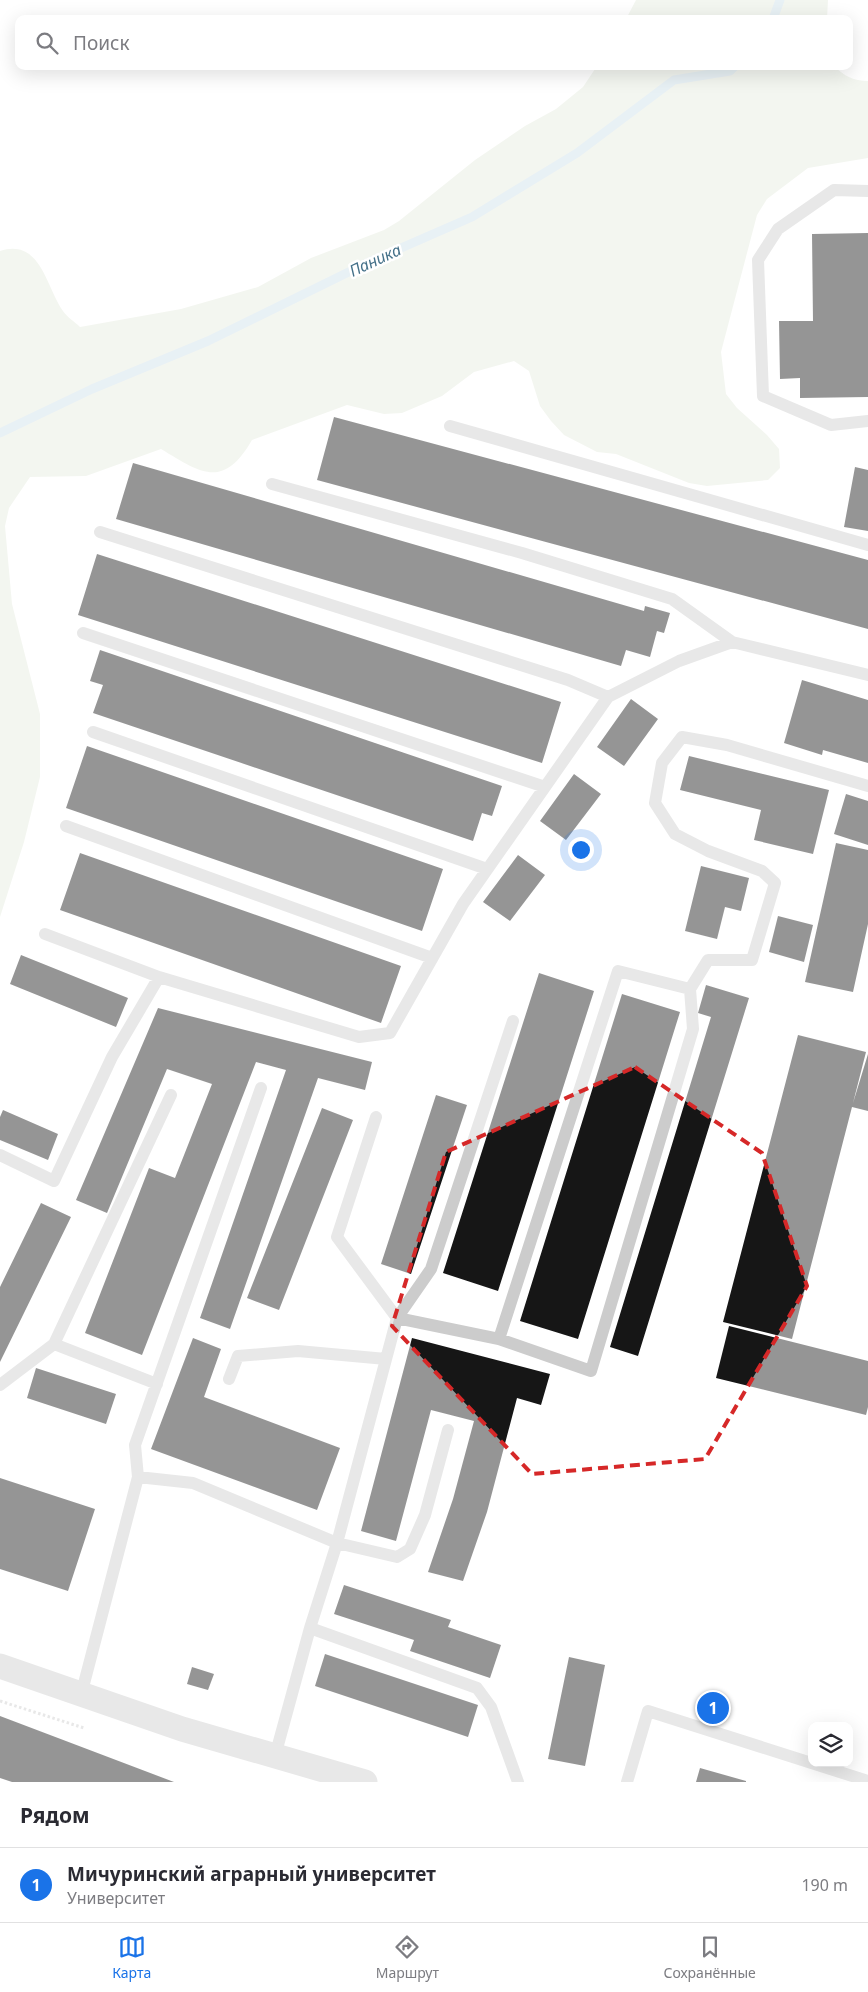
<!DOCTYPE html>
<html lang="ru">
<meta charset="utf-8">
<style>
:root{--surface:#fff;--page:#f2f2f3;--text:#2b2b33;--muted:#7c7c81;--line:#e1e1e2;--accent:#1a73e8}
body{margin:0;font-family:"Noto Sans",sans-serif;background:var(--page);color:var(--text)}
.controls{position:absolute;right:15px;bottom:15px;display:grid;overflow:hidden;border-radius:10px;box-shadow:0 5px 20px #0002}
.controls button{width:45px;height:45px;display:grid;place-items:center;padding:0;border:0;border-bottom:1px solid var(--line);background:var(--surface);color:var(--text);font:25px sans-serif}
.you{position:absolute;left:580px;top:849px;width:18px;height:18px;margin:-12px;border:4px solid #fff;border-radius:50%;background:#1a73e8;box-shadow:0 0 0 8px #1a73e833}
.badge{display:grid;place-items:center;width:32px;height:32px;border-radius:50%;background:var(--accent);color:#fff;font-size:16px;font-weight:700}
.pin{position:absolute;translate:-50% -50%;border:2px solid #fff;box-shadow:0 1px 5px #0006}
.list{margin:0;padding:0;list-style:none}
h2{display:flex;justify-content:space-between;align-items:center;height:65px;margin:0;padding:0 20px;font-size:21px}
h2 small{font-size:16px;font-weight:400;color:var(--muted)}
.list li{display:grid;grid-template-columns:32px 1fr auto;gap:15px;align-items:center;box-sizing:border-box;height:75px;padding:0 20px;border-top:1px solid var(--line)}
.list b{display:block;font-size:19px;white-space:nowrap}
.list p{margin:0;font-size:16px;white-space:nowrap;color:var(--muted)}
.list em{font-size:16px;font-style:normal;color:var(--muted)}
.icon{flex:none;width:28px;height:28px;fill:none;stroke:currentColor;stroke-width:2;stroke-linecap:round;stroke-linejoin:round}
.map{position:relative;flex:none;width:868px;height:1782px;overflow:hidden}
.search{position:absolute;background:var(--surface);box-shadow:0 5px 20px #0002;left:15px;right:15px;top:15px;height:55px;display:flex;align-items:center;gap:12px;box-sizing:border-box;padding:0 18px;border-radius:10px;color:var(--muted);font-size:19px}
.sheet{height:140px;background:var(--surface)}
nav{display:flex;justify-content:space-around;align-items:center;box-sizing:border-box;height:70px;border-top:1px solid var(--line);background:var(--surface);font-size:14px;color:var(--muted)}
nav a{display:grid;justify-items:center;gap:2px}
nav .on{color:var(--accent)}
.map>svg:first-child{display:block}
.green{fill:#e5ebde}
.lines{fill:none;stroke-linecap:round;stroke-linejoin:round}
.stream{stroke:#cddfe9;stroke-width:9}
.building{fill:#161616}
.path{stroke:#ccc;stroke-width:3;stroke-dasharray:2.5 2.5;stroke-linecap:butt}
.service{stroke:#ccc;stroke-width:12}
.minor{stroke:#ccc;stroke-width:25}
.marked{fill:none;stroke:#d62828;stroke-width:4;stroke-dasharray:10 6;stroke-linejoin:round}
.labels{text-anchor:middle;dominant-baseline:central;stroke-width:5;stroke-linejoin:round;paint-order:stroke}
.water-label{font-size:16px;font-style:italic;fill:#457189;stroke:#fff}
</style>
<div class="map">
<svg width="868" height="1782" viewBox="0 0 868 1782">
<rect width="100%" height="100%" fill="#fff"/>
<path class="green" d="M636,0H828L827,19H626Z
M597,66H834C844,76 854,81 868,81V158L808,168L767,199L757,215L721,352L726,394L737,408L767,435L779,449L780,468L768,480L707,486L689,483L616,454L597,452L564,435L551,421L540,406L529,371L514,361L474,372L442,396L402,413L384,414L347,405L252,440C223,490 201,473 161,449L86,476L30,477L9,508L5,526L12,604L40,714V777L24,842L0,917V251C41,238 46,287 63,311C67,317 75,322 80,327L181,309L258,287L311,258L384,230L399,221L475,160L525,126L556,109L583,87Z"/>
<g class="lines">
<path class="stream" d="M773,19L780,0
M0,433L92,389L208,341L369,262L472,217L577,153L674,80L730,71L735,66"/>
</g>
<path class="building" d="M868,233V397L800,398V378L780,379L779,321H813L812,234Z
M334,417L868,560V629L317,480Z
M133,463L644,611L645,606L670,613L664,633L657,631L650,657L626,650L621,666L116,519Z
M855,467L868,470V531L844,527Z
M97,554L561,702L542,763L78,615Z
M100,650L502,786L492,816L482,813L473,841L93,713L103,685L90,681Z
M802,680L868,700V763L823,750L822,755L784,743Z
M631,699L658,719L624,766L597,747Z
M87,746L443,869L422,931L66,808Z
M689,756L829,790L813,854L754,840L761,810L680,790Z
M574,774L601,794L566,840L540,821Z
M846,794L868,801V845L834,834Z
M836,843L868,850V924L853,992L805,982Z
M80,853L401,966L381,1023L60,910Z
M518,855L545,875L510,921L483,902Z
M701,866L749,878L741,911L725,907L717,939L685,931Z
M778,916L813,925L804,962L769,952Z
M21,955L128,998L116,1027L10,984Z
M539,973L594,991L498,1291L443,1273Z
M706,985L749,998L638,1356L610,1347L711,1017L698,1013Z
M622,994L680,1012L578,1339L520,1321Z
M158,1008L372,1062L365,1090L318,1078L230,1329L200,1318L286,1070L256,1062L142,1355L85,1333L149,1168L175,1178L212,1084L167,1069L107,1213L76,1200Z
M798,1035L866,1052L853,1103L868,1054V1111L852,1107L792,1339L723,1322Z
M436,1095L467,1105L411,1274L381,1264Z
M322,1108L353,1120L279,1310L247,1298Z
M3,1110L58,1134L48,1160L0,1140V1117Z
M41,1203L71,1217L0,1362V1287Z
M729,1326L868,1361V1407L866,1415L716,1378Z
M193,1338L221,1349L204,1397L340,1448L317,1510L151,1449Z
M412,1338L550,1374L541,1405L517,1398L487,1512L463,1581L428,1572L453,1499L474,1421L431,1410L396,1541L361,1531Z
M36,1368L116,1394L106,1424L27,1398Z
M0,1478L95,1509L68,1591L0,1569Z
M344,1585L451,1620L448,1627L501,1645L490,1678L410,1651L414,1640L334,1614Z
M325,1654L478,1705L468,1737L315,1686Z
M569,1657L605,1665L585,1766L548,1759Z
M192,1667L214,1674L208,1690L187,1684Z
M0,1716L174,1782H12L0,1778Z
M700,1768L746,1781V1782H696Z"/>
<g class="lines">
<path class="path" d="M0,1701L84,1728"/>
<path class="service" d="M868,191L834,190L778,229L758,260L763,396L831,425L868,421
M450,426L868,545
M272,484L522,553L672,599L732,642L868,675
M100,532L568,680L608,697
M83,633L545,787
M93,732L487,869
M66,826L432,958
M45,934L159,977
M690,989L708,960H752L775,883L762,871L708,851L675,834L655,803L662,763L682,737L727,745L868,786
M376,1117L337,1237L397,1318L431,1269L513,1021
M0,1155L54,1181L112,1057L159,977L359,1037L390,1033L463,904L608,697L679,661L732,642
M229,1379L238,1356L298,1351L386,1359
M157,1384L54,1344L171,1095
M0,1385L54,1344
M138,1477L193,1483L337,1543L397,1318L499,1339L618,971L690,989L693,1029L591,1371L499,1339
M310,1628L337,1543L397,1557L410,1549L425,1515L448,1430
M81,1695L138,1477L135,1445L261,1088
M275,1756L310,1628L477,1688L491,1707L518,1782
M627,1782L648,1711L868,1781"/>
<path class="minor" d="M0,1666L182,1729L365,1782"/>
</g>
<path d="M0 0H868V1782H0ZM635,1067L762,1153L807,1286L705,1459L532,1474L392,1326L446,1152Z" fill="#fff" fill-opacity=".55" fill-rule="evenodd"/>
<path class="marked" d="M635,1067L762,1153L807,1286L705,1459L532,1474L392,1326L446,1152Z"/>
<g class="labels">
<g class="water-label">
<text transform="translate(375 260) rotate(-25)">Паника</text>
</g>
</g>
</svg>
<div class="controls">
<button><svg class="icon" aria-label="layers" viewBox="0 0 24 24"><path d="M12 4l9 5-9 5-9-5zM3 14l9 5 9-5"/></svg></button>
</div>
<div class="you"></div>
<div class="pin badge" style="left:713px;top:1708px">1</div>
<div class="search"><svg class="icon" aria-label="search" viewBox="0 0 24 24"><circle cx="10" cy="10" r="6"/><path d="M15 15l6 6"/></svg>Поиск</div>
</div>
<section class="sheet">
<h2>Рядом<small></small></h2>
<ul class="list">
<li><span class="badge">1</span><div><b>Мичуринский аграрный университет</b><p>Университет</p></div><em>190 m</em></li>
</ul>
</section>
<nav>
<a class="on"><svg class="icon" aria-label="map" viewBox="0 0 24 24"><path d="M3 6l6-2 6 2 6-2v14l-6 2-6-2-6 2zM9 4v14M15 6v14"/></svg>Карта</a>
<a><svg class="icon" aria-label="directions" viewBox="0 0 24 24"><path d="M12 3l9 9-9 9-9-9zM9 14v-3h6M13 9l2 2-2 2"/></svg>Маршрут</a>
<a><svg class="icon" aria-label="saved" viewBox="0 0 24 24"><path d="M7 4h10v16l-5-4-5 4z"/></svg>Сохранённые</a>
</nav>
